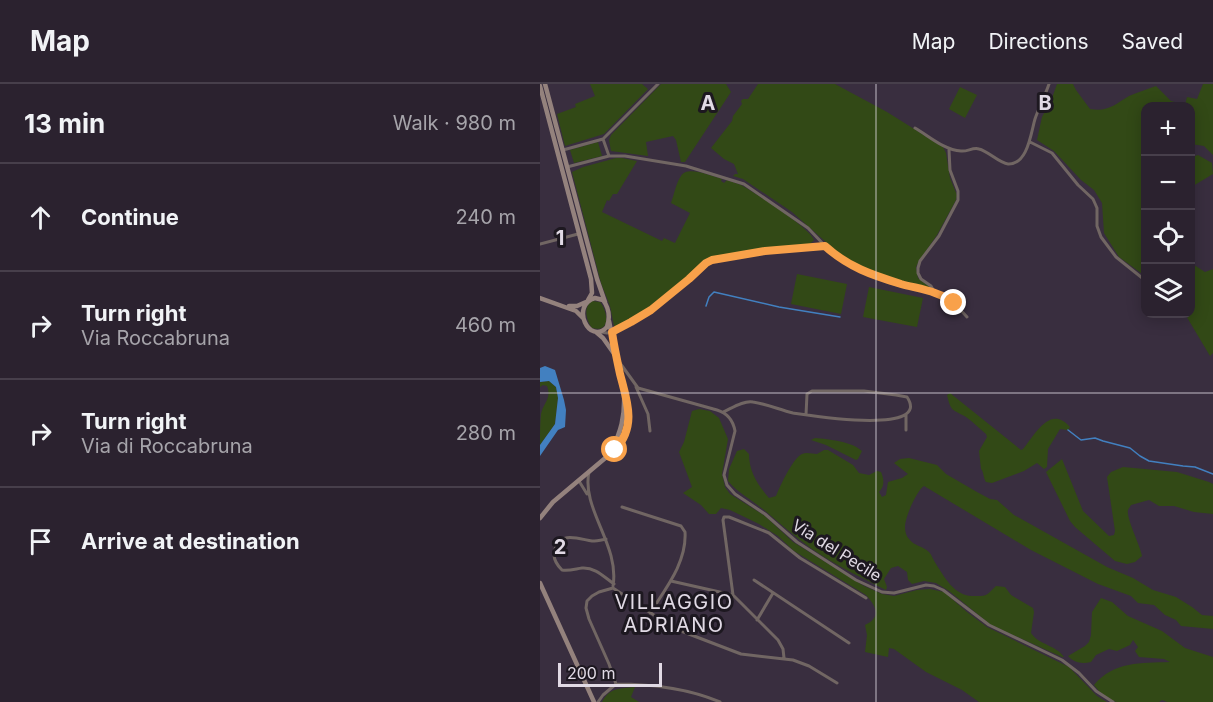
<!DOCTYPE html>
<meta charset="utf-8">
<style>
:root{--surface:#2b222f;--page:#332a37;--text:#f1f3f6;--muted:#a6a4aa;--line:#473f4b}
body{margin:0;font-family:Inter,sans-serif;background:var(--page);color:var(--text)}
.controls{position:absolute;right:18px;top:18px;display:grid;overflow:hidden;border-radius:12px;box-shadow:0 3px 15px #0003}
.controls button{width:54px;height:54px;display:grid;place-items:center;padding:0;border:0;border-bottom:2px solid var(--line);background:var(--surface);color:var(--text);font:30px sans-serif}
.scale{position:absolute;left:18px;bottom:15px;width:104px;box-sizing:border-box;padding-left:6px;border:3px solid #e1dae5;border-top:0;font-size:16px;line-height:21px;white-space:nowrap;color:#e1dae5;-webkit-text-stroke:4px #1d1820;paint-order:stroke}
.stop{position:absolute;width:18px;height:18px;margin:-14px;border:4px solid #f8a14a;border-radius:50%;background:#fff}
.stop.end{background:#f8a14a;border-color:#fff;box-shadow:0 2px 6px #0008}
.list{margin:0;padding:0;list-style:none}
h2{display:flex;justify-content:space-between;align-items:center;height:78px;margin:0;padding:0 24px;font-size:26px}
h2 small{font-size:20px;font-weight:400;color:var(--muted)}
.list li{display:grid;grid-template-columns:39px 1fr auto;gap:18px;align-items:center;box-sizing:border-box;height:108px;padding:0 24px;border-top:2px solid var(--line)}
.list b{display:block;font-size:22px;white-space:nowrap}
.list p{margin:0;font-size:20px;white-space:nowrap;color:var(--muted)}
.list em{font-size:20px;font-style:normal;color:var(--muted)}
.icon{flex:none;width:33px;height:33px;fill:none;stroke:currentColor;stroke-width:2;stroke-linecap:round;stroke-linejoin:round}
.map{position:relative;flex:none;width:673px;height:618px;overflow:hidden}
header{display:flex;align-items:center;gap:36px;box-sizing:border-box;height:84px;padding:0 30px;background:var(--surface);border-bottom:2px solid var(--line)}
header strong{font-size:28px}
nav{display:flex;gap:33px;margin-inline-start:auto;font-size:21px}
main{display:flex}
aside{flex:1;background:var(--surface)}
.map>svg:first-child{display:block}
.green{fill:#324916}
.water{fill:#4280c0}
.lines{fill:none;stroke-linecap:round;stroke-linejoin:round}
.stream{stroke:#4280c0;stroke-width:1.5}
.minor{stroke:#716663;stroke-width:3}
.secondary{stroke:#94827d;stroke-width:4.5}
.route{stroke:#f8a14a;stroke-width:8}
.grid{fill:none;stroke:#e1dae5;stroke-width:1.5;stroke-opacity:0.55}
.labels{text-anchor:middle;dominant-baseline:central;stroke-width:6;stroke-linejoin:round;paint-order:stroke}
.street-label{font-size:16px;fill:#e1dae5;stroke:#1d1820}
.quarter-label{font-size:20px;letter-spacing:1.5px;fill:#e1dae5;stroke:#1d1820}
.grid-label{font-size:20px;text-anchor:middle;font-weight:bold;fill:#e1dae5;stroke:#1d1820;stroke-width:6;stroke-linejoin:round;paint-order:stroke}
</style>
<header>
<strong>Map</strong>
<nav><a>Map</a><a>Directions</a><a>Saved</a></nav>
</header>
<main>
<aside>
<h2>13 min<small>Walk · 980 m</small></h2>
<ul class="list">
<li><svg class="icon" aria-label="ahead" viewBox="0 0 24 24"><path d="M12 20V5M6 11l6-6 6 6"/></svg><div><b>Continue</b></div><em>240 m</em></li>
<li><svg class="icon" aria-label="right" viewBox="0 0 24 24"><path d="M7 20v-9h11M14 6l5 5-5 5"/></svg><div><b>Turn right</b><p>Via Roccabruna</p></div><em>460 m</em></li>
<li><svg class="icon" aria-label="right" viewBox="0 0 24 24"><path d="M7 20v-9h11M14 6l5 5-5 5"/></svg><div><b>Turn right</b><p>Via di Roccabruna</p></div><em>280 m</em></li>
<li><svg class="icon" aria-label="arrive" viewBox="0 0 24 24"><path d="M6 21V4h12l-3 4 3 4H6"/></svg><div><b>Arrive at destination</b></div></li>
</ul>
</aside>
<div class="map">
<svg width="673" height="618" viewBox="0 0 673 618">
<rect width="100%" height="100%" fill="#392e3f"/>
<path class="green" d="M50,0H102L108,5L64,50L25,62L17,30L36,23L35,20L55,12Z
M121,0H186L191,8L145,78H141L136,56L133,52L106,58L108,72L71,67L69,56L71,51Z
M218,0H295L347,28L403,63L406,69L410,94L417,111L416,116L397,151L379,177L376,183L378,194L389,202V204L350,194L305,175L252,128L203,95L193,92L195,90H198L194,80L184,75L171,64L192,37L193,32L202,20L201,17L203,15H208Z
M517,0H533L536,6L550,25C568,28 574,21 589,12C598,8 608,5 616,2L631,17L645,21L647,13L657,15L663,0H673V71L664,62L651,60L650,22H606L605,192L579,173L564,149L562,119L554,106L541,96L514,67L497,56L502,33L512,14Z
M420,3L437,11L425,34L409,25Z
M58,58L62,72L34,79L30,66Z
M658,71L672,79L673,90L653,102L651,101V76L655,72Z
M76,74H82L97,77L77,110H73L69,117L67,116L62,128L122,157L124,154L135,159L150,129L131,119C134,111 136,99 141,92C147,81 172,92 182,95L181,97L184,99L187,96C191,98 197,99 201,101C214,108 270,144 274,156L270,160L265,161L227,164L171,174C159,179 151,190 142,199C122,216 102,231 78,242H74L70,222L61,199L32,88L43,83Z
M651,179L665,188L673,185V269L670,272L645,230H650Z
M257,190L307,200L301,230L251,220Z
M329,203L383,214L377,243L323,233Z
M52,217L60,218C68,228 71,249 52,244C46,236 43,223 52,217Z
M9,297L16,303L18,314L15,340L0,361C0,352 0,340 1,330C3,319 12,315 7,302L3,301L0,303V298Z
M410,309L481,366L483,365C495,351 510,320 530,343L528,346L520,345L508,365L507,383L504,385L497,379L484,387L452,399L446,398C443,394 444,388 441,385L439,367L447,353L446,350C440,345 433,338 426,333C412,325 411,328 407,311Z
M159,325L170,327L179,334L188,355L182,390L185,403L190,410L225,432L253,458L324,502L342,510L354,512L377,506L390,505L404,508L427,528L447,543L529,583L557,612L567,618H439L422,606L386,588L354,565L349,564L348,573L325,568L327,551L325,541C342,533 336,522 326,511L254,467L238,452L219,440L190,426L181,424L176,430H169L161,421L143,409L152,403L139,368L144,358L152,327Z
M275,354C289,355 313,358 322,367L318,375L316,376L286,361L271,356Z
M204,365L209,370C209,388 218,401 229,414L236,412C240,402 253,374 262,370C267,368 272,370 277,370L284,366H288L313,381L319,389L329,391L337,387L341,388C344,395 345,402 339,408L342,413L346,411L348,398L362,394L368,390L354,379L360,375L369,374L397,381L406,390L437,408L450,415L457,416L474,431L567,483L593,494L613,506L636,513L652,523L662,531L673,532V545L641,542L636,536L625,531L614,521L598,519L591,512L558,500L491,466L384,402C377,406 365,433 365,443C365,447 366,452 369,455C374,462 383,462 389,468C392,471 393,476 396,480C405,494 414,511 432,512C447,512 445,513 456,502L465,503L471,511L493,524L494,528L491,549C499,561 516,561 524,573H522L451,541L409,507L396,499L384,497L372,500L368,496L367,488L358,482L351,484L344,495L347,503L346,506C320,493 295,481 272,465C255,453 240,439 224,426C212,416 198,409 188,397L189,385L197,367Z
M522,375L543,427L569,452L574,451L575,447L567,393L571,388L583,383L637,388L669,398L673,400V430L654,428L634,422H619L609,416L591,421C590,423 589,424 588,426C586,434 600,461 602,472L595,478L587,480L575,477L535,443L530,437L506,388Z
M561,514L572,518L588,532L622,547L645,564L673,573V618H627L622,616L619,618H576L563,612L554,601C574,577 601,579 630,578L624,575L599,573L595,567L598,563L593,556L590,561L577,567L569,565L556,571L551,578C542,580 534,579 528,572L545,562L549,558L551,551L552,528Z
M95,603L91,613L99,618H62C70,603 80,605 95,603Z"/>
<path class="water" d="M5,282L15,286L24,316L26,326L25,343L18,346L0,372V361L15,340L18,314L16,303L9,297L0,298V284Z"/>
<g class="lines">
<path class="stream" d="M166,222L169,213L174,208L239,223L300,233
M528,346L541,356L555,354L563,357L590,364L600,372L609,377L643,382L655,383L673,390"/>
<path class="minor" d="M375,44C389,52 404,66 421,67C427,68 433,63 439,65C448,67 459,79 468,80C488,81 491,48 495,35C499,23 505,12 509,0
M63,55L69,72
M490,58L512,69L538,101L553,115L557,124V142L561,153L576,173L606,197
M23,66L63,55L118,0
M27,83L69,72H85L146,82L204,100L268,144L287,164L305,178L318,185L361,200L403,212L416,221L427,233
M0,160L38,150
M395,209L391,202L381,195L378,189V184L380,177L399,152L418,116V107L410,86L409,66
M61,248L67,249L72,248L91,238L114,224L143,201L167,179L172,176L223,167L285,162
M78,279H80L98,304L177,326C187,329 193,336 195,347L184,391L187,401L195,410L225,430L257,458L316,496L342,508L354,509L386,501L394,502L403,506L449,541L522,576L539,589L556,607L573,618
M96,303L108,330L110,347
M183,328C192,324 204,316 213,318C227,320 240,326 253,329C267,331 393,352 367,313L356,311L324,307H272L267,310L266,331
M366,346V331
M49,388C41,425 80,461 73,502
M39,397L47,410
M82,423L141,442L145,448C147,478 126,504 110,529
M66,455C61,456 57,457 52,457C39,455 20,447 15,465C12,473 16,480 22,486C29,487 35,485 42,484C55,483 64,493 74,500
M214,496L309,559
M131,497L193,511
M217,536L233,509
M244,574L243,565L238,556L193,511L183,436L184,433H189L229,449L260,474L326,514
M76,600L69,580L49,535L46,524L47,517L52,512L59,508L73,504L129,541L141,547L201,570L253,576L269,582L297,599
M76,600C112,600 147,604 180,618
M58,618L63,611L76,600"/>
<path class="secondary" d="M5,0L57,195L65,218
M0,2L51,195L52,209L48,216
M0,214L36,227L43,234
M55,214L63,216C69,224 70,234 67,243C49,262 30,221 55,214Z
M29,222H37L46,218
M56,248L63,254L75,271
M71,368C81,347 85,333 84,310
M0,434L13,418L76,365C98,336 85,310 78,279C74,265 72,251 69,237
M0,499L54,618"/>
</g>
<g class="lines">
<path class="route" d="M75,366C97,342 87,317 80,290C77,276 74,262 72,248L91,238L111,226L149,195L166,179L172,176L225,167L285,162C308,183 332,191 361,200C379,205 399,207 414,219"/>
</g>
<path class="grid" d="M336,0V618M0,309H673"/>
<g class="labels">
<g class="street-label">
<text transform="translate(297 466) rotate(32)">Via del Pecile</text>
</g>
<g class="quarter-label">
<text x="134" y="518">VILLAGGIO<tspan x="134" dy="23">ADRIANO</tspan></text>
</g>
</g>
<g class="grid-label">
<text x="168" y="26">A</text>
<text x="505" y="26">B</text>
<text x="20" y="161">1</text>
<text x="20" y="470">2</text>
</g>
</svg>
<div class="controls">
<button>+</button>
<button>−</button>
<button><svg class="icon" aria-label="locate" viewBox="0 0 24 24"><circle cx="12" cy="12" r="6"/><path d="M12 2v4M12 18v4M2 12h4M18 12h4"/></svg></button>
<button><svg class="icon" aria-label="layers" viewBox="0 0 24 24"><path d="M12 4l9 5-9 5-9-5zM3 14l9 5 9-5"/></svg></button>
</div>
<div class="scale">200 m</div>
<div class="stop" style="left:75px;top:366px"></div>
<div class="stop end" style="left:414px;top:219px"></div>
</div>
</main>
